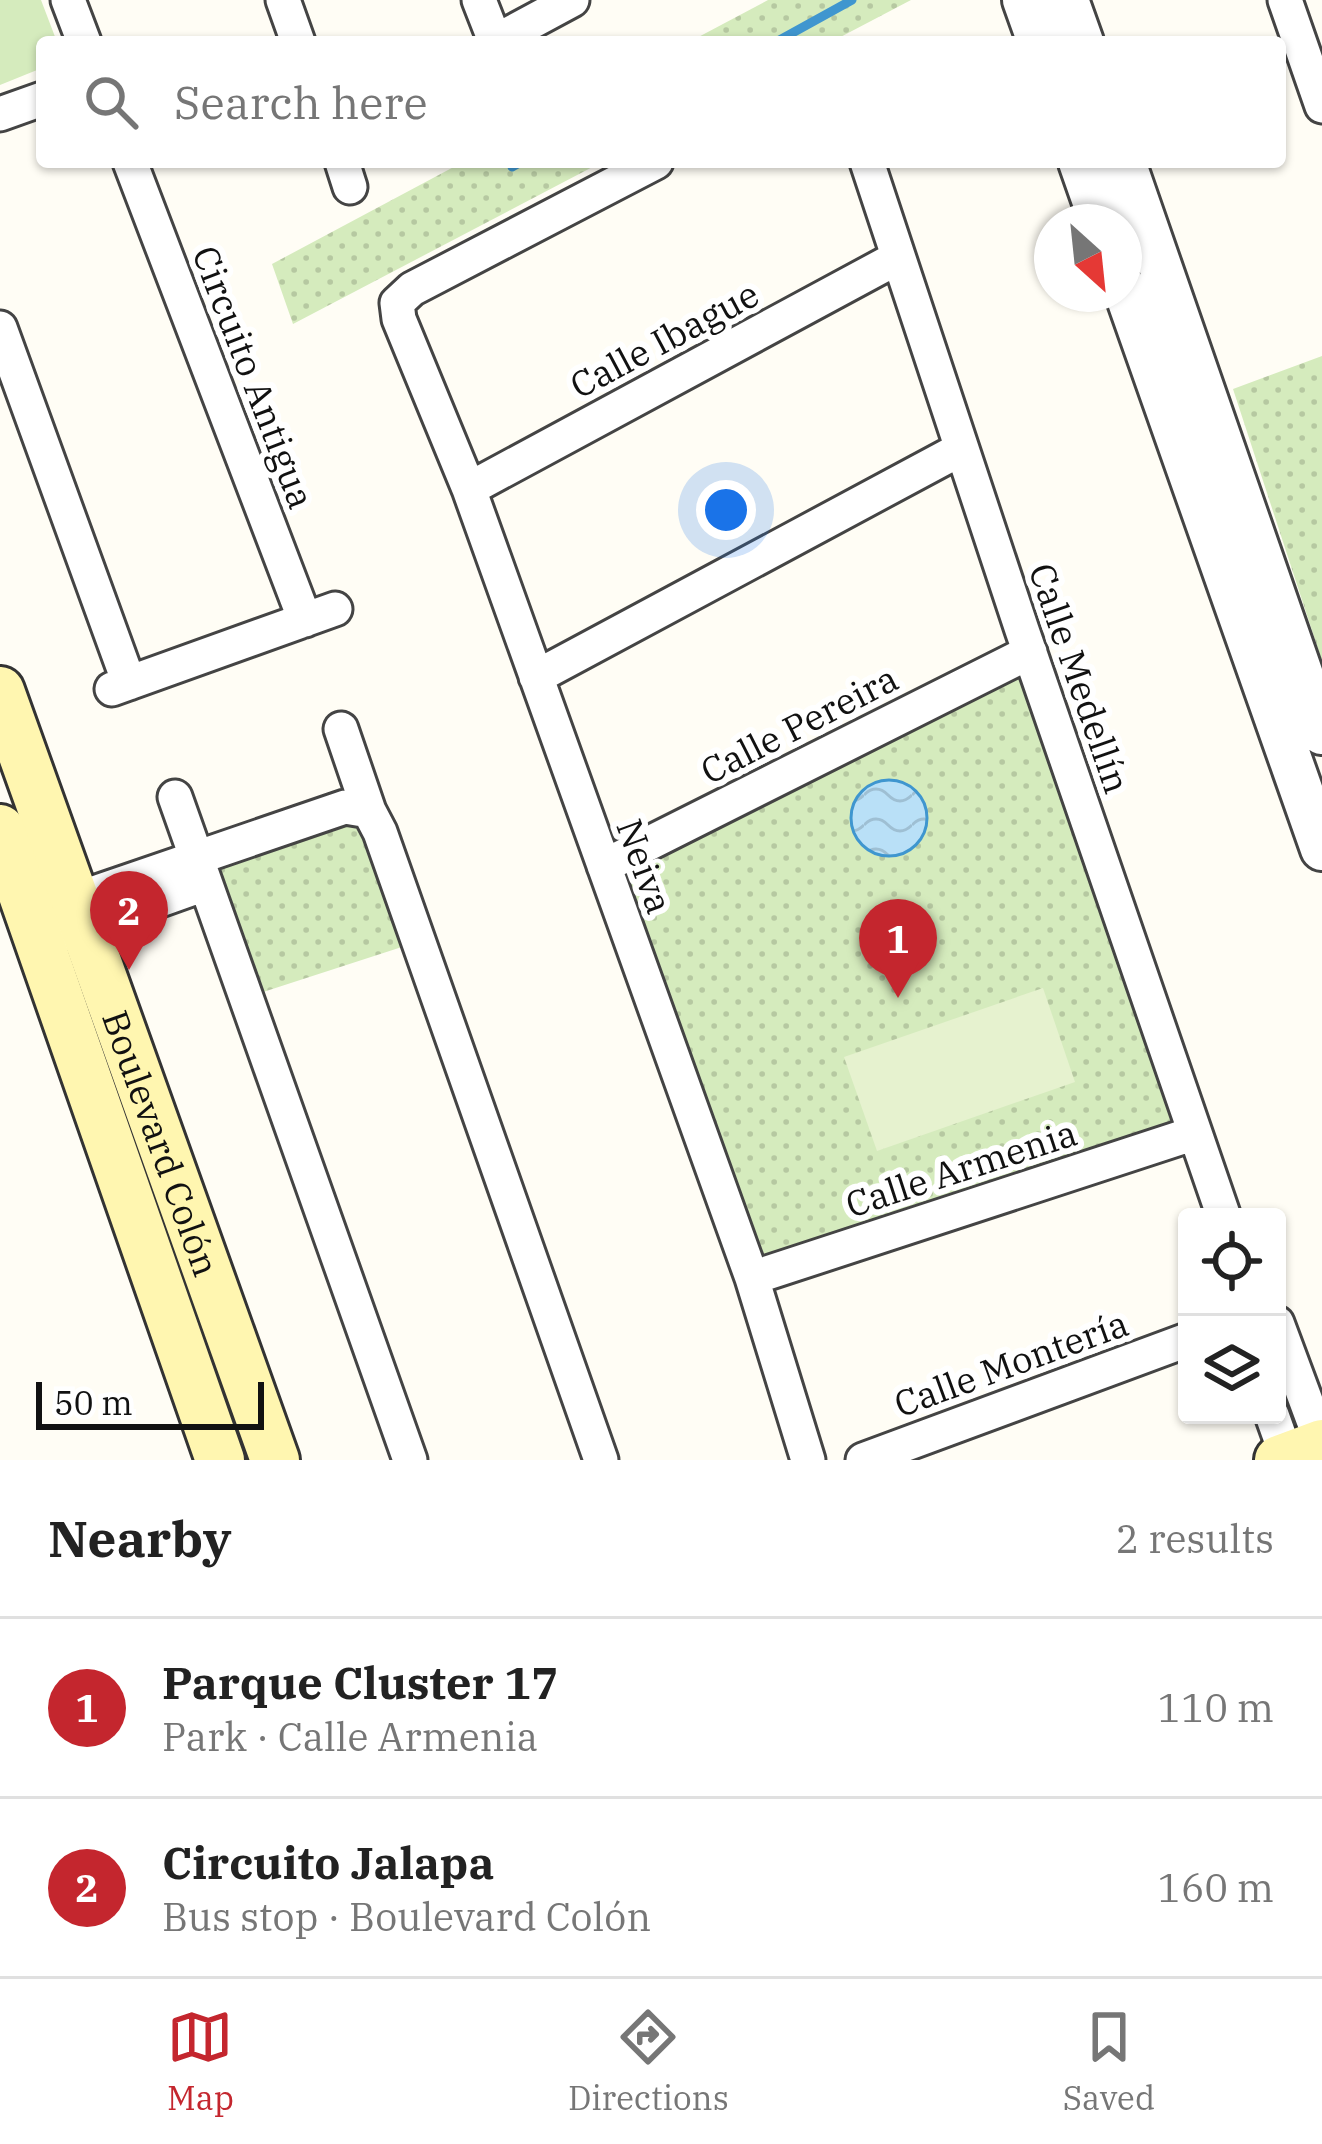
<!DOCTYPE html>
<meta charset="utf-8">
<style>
:root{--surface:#fff;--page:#f2f2f2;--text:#222;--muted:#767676;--line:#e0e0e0;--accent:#c4262e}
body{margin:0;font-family:"IBM Plex Serif",serif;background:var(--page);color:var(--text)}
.controls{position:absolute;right:36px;bottom:36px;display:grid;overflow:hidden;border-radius:12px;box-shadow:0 3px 9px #0004}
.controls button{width:108px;height:108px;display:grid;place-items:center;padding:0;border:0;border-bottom:3px solid var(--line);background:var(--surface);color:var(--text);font:60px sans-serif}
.compass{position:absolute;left:1034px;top:204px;width:108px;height:108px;border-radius:50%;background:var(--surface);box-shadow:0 3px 9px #0004;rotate:153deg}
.scale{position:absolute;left:36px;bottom:30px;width:228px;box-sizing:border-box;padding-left:12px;border:6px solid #111;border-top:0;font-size:33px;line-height:42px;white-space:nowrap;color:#111;-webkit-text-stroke:9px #fff;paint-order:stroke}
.you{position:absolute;left:726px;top:510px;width:42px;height:42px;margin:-30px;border:9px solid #fff;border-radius:50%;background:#1a73e8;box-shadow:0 0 0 18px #1a73e833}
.badge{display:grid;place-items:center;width:78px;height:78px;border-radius:50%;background:var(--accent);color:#fff;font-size:39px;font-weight:700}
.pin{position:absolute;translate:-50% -99px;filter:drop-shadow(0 3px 6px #0008)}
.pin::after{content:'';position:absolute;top:63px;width:42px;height:36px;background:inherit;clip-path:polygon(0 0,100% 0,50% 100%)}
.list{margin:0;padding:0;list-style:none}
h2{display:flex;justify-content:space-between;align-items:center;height:156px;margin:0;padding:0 48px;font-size:51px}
h2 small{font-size:39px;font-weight:400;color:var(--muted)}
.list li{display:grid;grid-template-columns:78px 1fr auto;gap:36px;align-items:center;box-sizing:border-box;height:180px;padding:0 48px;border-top:3px solid var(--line)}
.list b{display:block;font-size:45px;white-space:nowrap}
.list p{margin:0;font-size:39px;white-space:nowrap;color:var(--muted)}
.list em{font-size:39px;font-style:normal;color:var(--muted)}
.icon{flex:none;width:66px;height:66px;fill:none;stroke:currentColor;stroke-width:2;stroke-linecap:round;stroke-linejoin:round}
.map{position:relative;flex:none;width:1322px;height:1460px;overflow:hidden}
.search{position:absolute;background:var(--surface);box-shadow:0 3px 9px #0004;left:36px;right:36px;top:36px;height:132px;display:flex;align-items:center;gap:30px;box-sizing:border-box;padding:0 42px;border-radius:12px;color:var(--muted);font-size:45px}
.sheet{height:516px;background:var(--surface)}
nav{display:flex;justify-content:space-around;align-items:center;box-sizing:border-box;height:168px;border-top:3px solid var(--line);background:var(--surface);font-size:33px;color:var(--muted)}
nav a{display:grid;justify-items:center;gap:6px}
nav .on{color:var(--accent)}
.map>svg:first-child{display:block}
.grass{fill:#d5ebbd}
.park{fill:url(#park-dots)}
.pitch{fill:#e6f2cf}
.water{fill:url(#water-waves);stroke:#3f96cf;stroke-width:3}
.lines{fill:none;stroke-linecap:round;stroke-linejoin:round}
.stream{stroke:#3f96cf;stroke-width:9}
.minor-casing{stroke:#444;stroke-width:39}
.tertiary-casing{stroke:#444;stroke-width:48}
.secondary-casing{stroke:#333;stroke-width:54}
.minor{stroke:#fff;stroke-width:33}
.tertiary{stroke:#fff;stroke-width:42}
.secondary{stroke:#fff6b0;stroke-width:48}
.labels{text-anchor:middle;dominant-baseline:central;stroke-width:12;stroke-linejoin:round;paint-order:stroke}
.street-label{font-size:36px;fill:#111;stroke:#fff}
</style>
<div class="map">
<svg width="1322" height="1460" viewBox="0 0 1322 1460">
<defs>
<pattern id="park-dots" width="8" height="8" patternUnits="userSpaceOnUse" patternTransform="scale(3)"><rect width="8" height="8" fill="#d5ebbd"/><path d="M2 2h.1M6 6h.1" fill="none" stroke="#b6c8a1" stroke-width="1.8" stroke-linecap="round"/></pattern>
<pattern id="water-waves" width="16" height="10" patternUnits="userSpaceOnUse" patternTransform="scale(3)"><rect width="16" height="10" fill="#b9e0f7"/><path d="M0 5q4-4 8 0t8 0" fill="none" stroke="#9ebfd3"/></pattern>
</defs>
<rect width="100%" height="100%" fill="#fffdf5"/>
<path class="grass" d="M0,0H41L57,42H42V68L0,85Z"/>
<path class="park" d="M768,0H911L831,42H689Z
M463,162H602L293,324L272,264Z
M1322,356V661L1233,389Z
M1030,654L1182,1124L759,1263L605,872Z
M365,815L408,945L257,994L215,863Z"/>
<path class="pitch" d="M1043,988L1075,1082L877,1151L844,1057Z"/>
<path class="water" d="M851 818a38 38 0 1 1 76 0a38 38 0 1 1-76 0Z"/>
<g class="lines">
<path class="stream" d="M776,42L852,0
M512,167L521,162"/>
<g class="minor-casing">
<path id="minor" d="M68,0L84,42
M283,0L298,42
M479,0L495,41
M1285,0L1322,106
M494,42L572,0
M0,114L42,99
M130,162L305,620
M342,162L350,187
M656,162L412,289L397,303L399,319L469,489L752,1278L808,1460
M867,162L1022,630L1224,1217
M0,328L129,683
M469,489L897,258
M536,677L961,449
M112,689L335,609
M341,729L369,811L380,832L601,1460
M175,797L410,1460
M604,866L1030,652
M56,906L345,807L369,811
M65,934L205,884
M752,1278L1195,1133
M1277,1323L1322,1444
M1272,1415L1288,1460
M863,1460L1187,1340"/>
</g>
<g class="tertiary-casing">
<path id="tertiary" d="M1024,0L1039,42
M1067,0L1082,42
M1080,162L1101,222
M1124,162L1322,733
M1124,287L1322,849"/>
</g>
<g class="secondary-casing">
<g id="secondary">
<path id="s1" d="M0,691L275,1460"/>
<path d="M0,829L220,1460"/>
<path d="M1279,1460L1322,1444"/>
</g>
</g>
<use href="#minor" class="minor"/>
<use href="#tertiary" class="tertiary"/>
<use href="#secondary" class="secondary"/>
</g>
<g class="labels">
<g class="street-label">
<text transform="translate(664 339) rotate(-28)">Calle Ibague</text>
<text transform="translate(254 377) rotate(69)">Circuito Antigua</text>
<text transform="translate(1080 678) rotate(71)">Calle Medellín</text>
<text transform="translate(799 724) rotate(-27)">Calle Pereira</text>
<text transform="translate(645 866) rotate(70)">Neiva</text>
<text stroke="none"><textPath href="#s1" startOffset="480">Boulevard Colón</textPath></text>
<text transform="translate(961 1168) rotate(-18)">Calle Armenia</text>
<text transform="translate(1011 1363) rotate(-20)">Calle Montería</text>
</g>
</g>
</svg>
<div class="controls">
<button><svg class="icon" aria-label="locate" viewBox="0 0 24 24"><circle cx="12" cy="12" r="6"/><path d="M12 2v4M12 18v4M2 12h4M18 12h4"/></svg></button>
<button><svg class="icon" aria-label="layers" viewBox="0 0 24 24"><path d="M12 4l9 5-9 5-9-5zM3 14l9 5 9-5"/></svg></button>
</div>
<svg class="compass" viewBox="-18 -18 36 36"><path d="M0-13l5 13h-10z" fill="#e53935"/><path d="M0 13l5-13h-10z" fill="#767676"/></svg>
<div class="scale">50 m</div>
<div class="you"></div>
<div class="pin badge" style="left:898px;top:998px">1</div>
<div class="pin badge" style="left:129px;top:970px">2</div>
<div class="search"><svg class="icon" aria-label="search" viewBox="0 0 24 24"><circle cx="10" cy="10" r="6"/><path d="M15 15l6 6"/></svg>Search here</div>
</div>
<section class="sheet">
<h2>Nearby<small>2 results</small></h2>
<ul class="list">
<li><span class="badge">1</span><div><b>Parque Cluster 17</b><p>Park · Calle Armenia</p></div><em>110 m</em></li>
<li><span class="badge">2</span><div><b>Circuito Jalapa</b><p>Bus stop · Boulevard Colón</p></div><em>160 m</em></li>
</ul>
</section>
<nav>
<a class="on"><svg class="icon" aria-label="map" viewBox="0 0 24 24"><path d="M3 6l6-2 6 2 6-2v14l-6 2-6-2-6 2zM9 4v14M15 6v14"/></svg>Map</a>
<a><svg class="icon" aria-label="directions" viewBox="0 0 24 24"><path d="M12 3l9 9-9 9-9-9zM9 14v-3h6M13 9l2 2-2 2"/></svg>Directions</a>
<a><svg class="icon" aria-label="saved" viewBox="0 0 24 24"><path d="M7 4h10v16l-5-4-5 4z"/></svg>Saved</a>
</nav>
